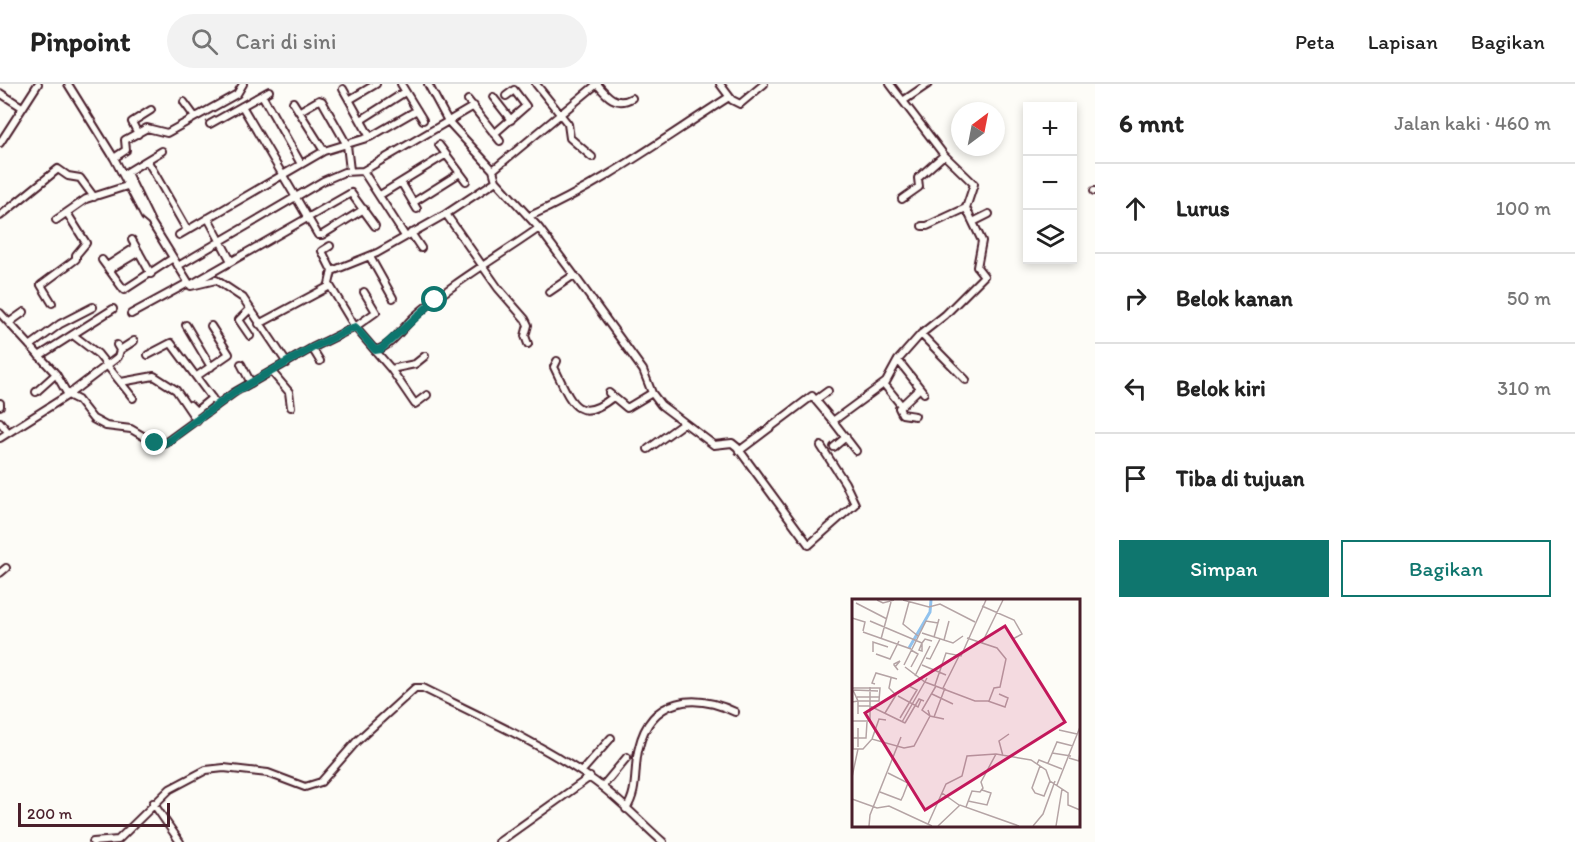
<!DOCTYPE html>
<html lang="id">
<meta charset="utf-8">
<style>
:root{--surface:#fff;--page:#f2f2f2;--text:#222;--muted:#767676;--line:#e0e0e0;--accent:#0f766e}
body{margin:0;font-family:Itim,sans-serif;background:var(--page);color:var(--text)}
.controls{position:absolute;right:18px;top:18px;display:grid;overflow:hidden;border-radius:0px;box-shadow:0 3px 9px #0003}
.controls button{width:54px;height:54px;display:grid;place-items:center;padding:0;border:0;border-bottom:2px solid var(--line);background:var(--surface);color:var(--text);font:30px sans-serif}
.compass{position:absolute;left:951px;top:18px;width:54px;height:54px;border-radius:50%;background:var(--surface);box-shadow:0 3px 9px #0003;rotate:32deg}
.scale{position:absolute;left:18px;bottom:15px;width:152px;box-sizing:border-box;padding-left:6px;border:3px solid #4a1f2b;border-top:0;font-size:16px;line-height:21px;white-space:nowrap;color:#4a1f2b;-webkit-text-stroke:4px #fdfcf7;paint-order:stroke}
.stop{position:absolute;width:18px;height:18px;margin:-14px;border:4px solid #0f766e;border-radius:50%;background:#fff}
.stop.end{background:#0f766e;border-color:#fff;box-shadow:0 2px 6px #0008}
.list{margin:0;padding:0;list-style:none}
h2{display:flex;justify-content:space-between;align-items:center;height:78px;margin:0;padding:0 24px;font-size:26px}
h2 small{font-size:20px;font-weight:400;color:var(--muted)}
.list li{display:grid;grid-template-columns:39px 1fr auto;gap:18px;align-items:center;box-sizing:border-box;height:90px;padding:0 24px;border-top:2px solid var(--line)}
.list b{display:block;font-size:22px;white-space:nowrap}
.list em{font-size:20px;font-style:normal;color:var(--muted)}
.actions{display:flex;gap:12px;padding:18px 24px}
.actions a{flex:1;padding:14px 0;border:2px solid var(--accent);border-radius:0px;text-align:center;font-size:21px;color:var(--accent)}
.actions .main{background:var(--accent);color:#fff}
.icon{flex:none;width:33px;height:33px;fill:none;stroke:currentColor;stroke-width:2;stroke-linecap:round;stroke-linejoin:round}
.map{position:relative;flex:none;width:1095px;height:758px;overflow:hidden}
header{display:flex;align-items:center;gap:36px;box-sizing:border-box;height:84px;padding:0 30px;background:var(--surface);border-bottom:2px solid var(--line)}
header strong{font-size:28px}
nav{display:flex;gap:33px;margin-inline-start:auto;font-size:21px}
.search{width:420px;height:54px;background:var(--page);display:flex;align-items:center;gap:15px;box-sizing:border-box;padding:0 21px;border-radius:33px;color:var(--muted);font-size:22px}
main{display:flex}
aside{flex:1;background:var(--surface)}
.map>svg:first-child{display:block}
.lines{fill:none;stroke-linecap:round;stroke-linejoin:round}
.minor-casing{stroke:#4a1f2b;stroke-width:10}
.minor{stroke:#fdfcf7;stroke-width:6}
.route{stroke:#0f766e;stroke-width:8}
.inset-river{fill:none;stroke:#91c2ed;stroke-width:3}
.inset-road{fill:none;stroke:#b5a4a5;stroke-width:1.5}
.view{fill:#c2185b;fill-opacity:0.15;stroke:#c2185b;stroke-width:3}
.inset-edge{fill:none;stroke:#4a1f2b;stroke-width:3}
</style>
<header>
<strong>Pinpoint</strong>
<div class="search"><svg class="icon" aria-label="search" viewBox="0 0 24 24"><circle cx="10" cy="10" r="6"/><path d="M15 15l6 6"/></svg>Cari di sini</div>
<nav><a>Peta</a><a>Lapisan</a><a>Bagikan</a></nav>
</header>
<main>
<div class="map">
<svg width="1095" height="758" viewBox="0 0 1095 758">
<rect width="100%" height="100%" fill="#fdfcf7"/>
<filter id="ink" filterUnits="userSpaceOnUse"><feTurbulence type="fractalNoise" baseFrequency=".0167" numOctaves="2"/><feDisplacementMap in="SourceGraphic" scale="12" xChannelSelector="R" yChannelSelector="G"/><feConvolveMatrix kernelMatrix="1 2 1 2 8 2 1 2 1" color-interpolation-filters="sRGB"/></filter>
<g filter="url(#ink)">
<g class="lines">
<g class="minor-casing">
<path id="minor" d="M68,0L114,74L145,133L151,138
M401,0L423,36
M428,0L448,37L493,86L496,97L539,144L574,191L643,286L652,309L661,321L714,361L732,359L737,363L809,461L855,420L845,399L821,362
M536,0L568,40L570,54L592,73
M597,0C607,12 616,23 632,14
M720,0L732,16L740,20L764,0
M0,9L22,23
M262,11L301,80
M493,13L511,36
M349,16L376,0
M468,16L500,57
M903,17L928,0
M184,18L195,33
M293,18L324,67
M242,22L318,151H322L364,125
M300,27L319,16L322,17L347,61L350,86
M361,36L405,8
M210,40L269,7
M138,50L132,38L151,26
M494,50L526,22L514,6L506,12
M370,53L417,26
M0,59L38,0
M439,61L466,97
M114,74L126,66L125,56L147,44L167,49L237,10L243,0
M147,76L187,146
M493,86L597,0
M363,87L405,152
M127,89L151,138L190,201
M124,90L162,67
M401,98L417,125
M1094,107H1095
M380,111L445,71
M902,115L919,103L918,94L944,71
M414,118L460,89
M446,130L498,204L525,235L528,241L525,252L528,260
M0,132L58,85L68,92L80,94L94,113
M530,132C602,100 663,55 729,13
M208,134L231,177
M56,136L86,115L127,102
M973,138L989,130
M922,142H927L966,124
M411,149L421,164
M179,151L324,67L370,53L343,5
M132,156L151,190
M330,162L322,167L332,187
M370,173L393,214
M102,176L124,206L173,174
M107,182L136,163
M178,182L323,97L344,88L363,87L474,22
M109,186L139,168
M190,201L351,109L375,142
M191,202L216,196L243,214L287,279
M364,208L376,228L355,243L391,285L415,320L427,311
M549,208L574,191
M52,219L41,201L76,175V171L86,159L67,129
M249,226L239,236L250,252
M0,229L56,290L68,311L78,316L93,335L106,342L131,345L155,359H165L235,308L312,264L355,243L329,200L332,187L377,169L446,130L496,97
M131,230L188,199
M10,238L24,228
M259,240L330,202
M186,241L211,283
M921,250L966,296
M73,251L98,270L133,314
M30,262L60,240L93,223
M312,264L320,277
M120,266L134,257
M376,266C391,263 403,243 414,233C452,199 498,173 539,144
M148,271L171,259L217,321
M39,272L113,225
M898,276L924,309
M557,277L554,283C570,315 576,343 613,313
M241,280L251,299
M391,285L415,280L425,272
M272,288L289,308L291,323
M197,292L229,270L211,242
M121,298L154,292L176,306L197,337
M884,300L901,321
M36,308L56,290
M609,309L627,324L652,309
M817,315L828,307
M0,319V322
M190,321L196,327L212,314
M915,332L902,330L899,324L920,304
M833,337L856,367
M0,338L8,348
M0,354L68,311L118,273L120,266L117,261
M834,363L846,353
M648,365L684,339
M739,367L812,312L833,337L886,298L898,276L921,250L945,231L984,192L977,183L982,157L966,124L974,100L944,71L890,0
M0,489L6,484
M581,688L611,654
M602,703L627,673
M153,719L180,758
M626,725C639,706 633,684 639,663C651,613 695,609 735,628
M93,758L118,756L170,705L206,686L224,684L268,689L305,703L321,698L357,657L415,604H423C479,632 538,658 590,694C617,712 639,737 663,758
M499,758L590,693"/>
</g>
<use href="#minor" class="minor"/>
</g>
</g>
<g class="lines" filter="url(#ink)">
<path class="route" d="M155,359H165L171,355L235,308L312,264L355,243L375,266L381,265L435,216"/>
</g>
<g transform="translate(852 515)">
<rect width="228" height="228" fill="#fdfcf7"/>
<path class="inset-river" d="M57,49L78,13L79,1"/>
<path class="inset-road" d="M25,1L31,4L42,1M51,1L77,8L88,5L123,23M57,3L51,25L66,37M4,4L35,20M130,7L162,21L170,35L161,40M0,19L13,23L11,32M18,22L70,44V52L67,51L70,44L73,40L80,42M11,33L59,50M70,34L101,44L111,37M82,38L87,20M115,39L145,49L154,60L148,88L142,89L137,102M29,40L39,3M92,41L97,22M130,44L151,1M59,51L66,55L59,68M21,53V43L36,48M24,55L38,60L47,42M74,59L78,60L88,40M52,66L74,22L86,24M70,66L94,76M43,68L48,62L42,65V66L46,71M53,68L73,83L123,102H136L153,108L156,99L147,95M63,77L78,47M23,85L20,84L24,74L45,80M83,86L94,54L109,57L134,1M91,89L107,57M2,91L26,92M80,95L101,105M46,97L66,108L69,101M5,98H28M0,99L1,150M0,103L6,102H27L28,89H0L6,102V115M6,107H18L53,124M76,111L78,117L92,120M33,114L44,96L37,89L39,79M82,118L93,89M48,119L65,91L57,87M0,122H18V88M50,123L75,79M53,124L67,100L72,102M207,131L225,135M1,139H14L15,123M20,140L27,120L34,121M6,148V129M0,150H11L20,140L52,149L62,147L78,117L70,111L84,87M200,154L219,157M151,157L147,142L157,135M217,159L227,162L228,153M196,164L205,143L221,147M185,165L187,161L210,170M188,167L180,189L183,194L192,197L198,182M0,178L6,150M205,186L228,128M28,193L49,201L51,197L56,184L36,174M90,194L107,206M0,200L25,209L37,207L80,227M116,202L135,206L139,194L130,191M114,208L120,192L128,193L131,189L129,183L144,155M76,225L94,185L110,177L115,157L144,155L179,161L194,171L198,182L216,194V206L228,211M17,227L18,216L49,138M86,227L108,206L167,227M181,227L191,215L203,182M204,227L210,190"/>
<path class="view" d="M153,27L213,123L73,211L13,114Z"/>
<rect width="228" height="228" class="inset-edge"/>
</g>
</svg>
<div class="controls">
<button>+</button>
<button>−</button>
<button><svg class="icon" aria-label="layers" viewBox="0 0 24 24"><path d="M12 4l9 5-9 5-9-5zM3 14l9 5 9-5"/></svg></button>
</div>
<svg class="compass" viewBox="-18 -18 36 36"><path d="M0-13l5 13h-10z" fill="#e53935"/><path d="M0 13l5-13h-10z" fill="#767676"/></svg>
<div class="scale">200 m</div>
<div class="stop" style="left:435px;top:216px"></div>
<div class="stop end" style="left:155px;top:359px"></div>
</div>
<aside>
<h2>6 mnt<small>Jalan kaki · 460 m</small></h2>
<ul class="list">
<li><svg class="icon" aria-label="ahead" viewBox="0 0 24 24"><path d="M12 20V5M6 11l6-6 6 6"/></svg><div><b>Lurus</b></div><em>100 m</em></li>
<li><svg class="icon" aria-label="right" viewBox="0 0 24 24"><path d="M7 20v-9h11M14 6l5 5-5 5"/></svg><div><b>Belok kanan</b></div><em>50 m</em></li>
<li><svg class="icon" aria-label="left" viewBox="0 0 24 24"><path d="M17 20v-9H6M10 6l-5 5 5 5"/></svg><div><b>Belok kiri</b></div><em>310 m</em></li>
<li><svg class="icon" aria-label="arrive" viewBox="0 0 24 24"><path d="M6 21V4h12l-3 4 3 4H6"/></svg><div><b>Tiba di tujuan</b></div></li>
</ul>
<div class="actions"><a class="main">Simpan</a><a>Bagikan</a></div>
</aside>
</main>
